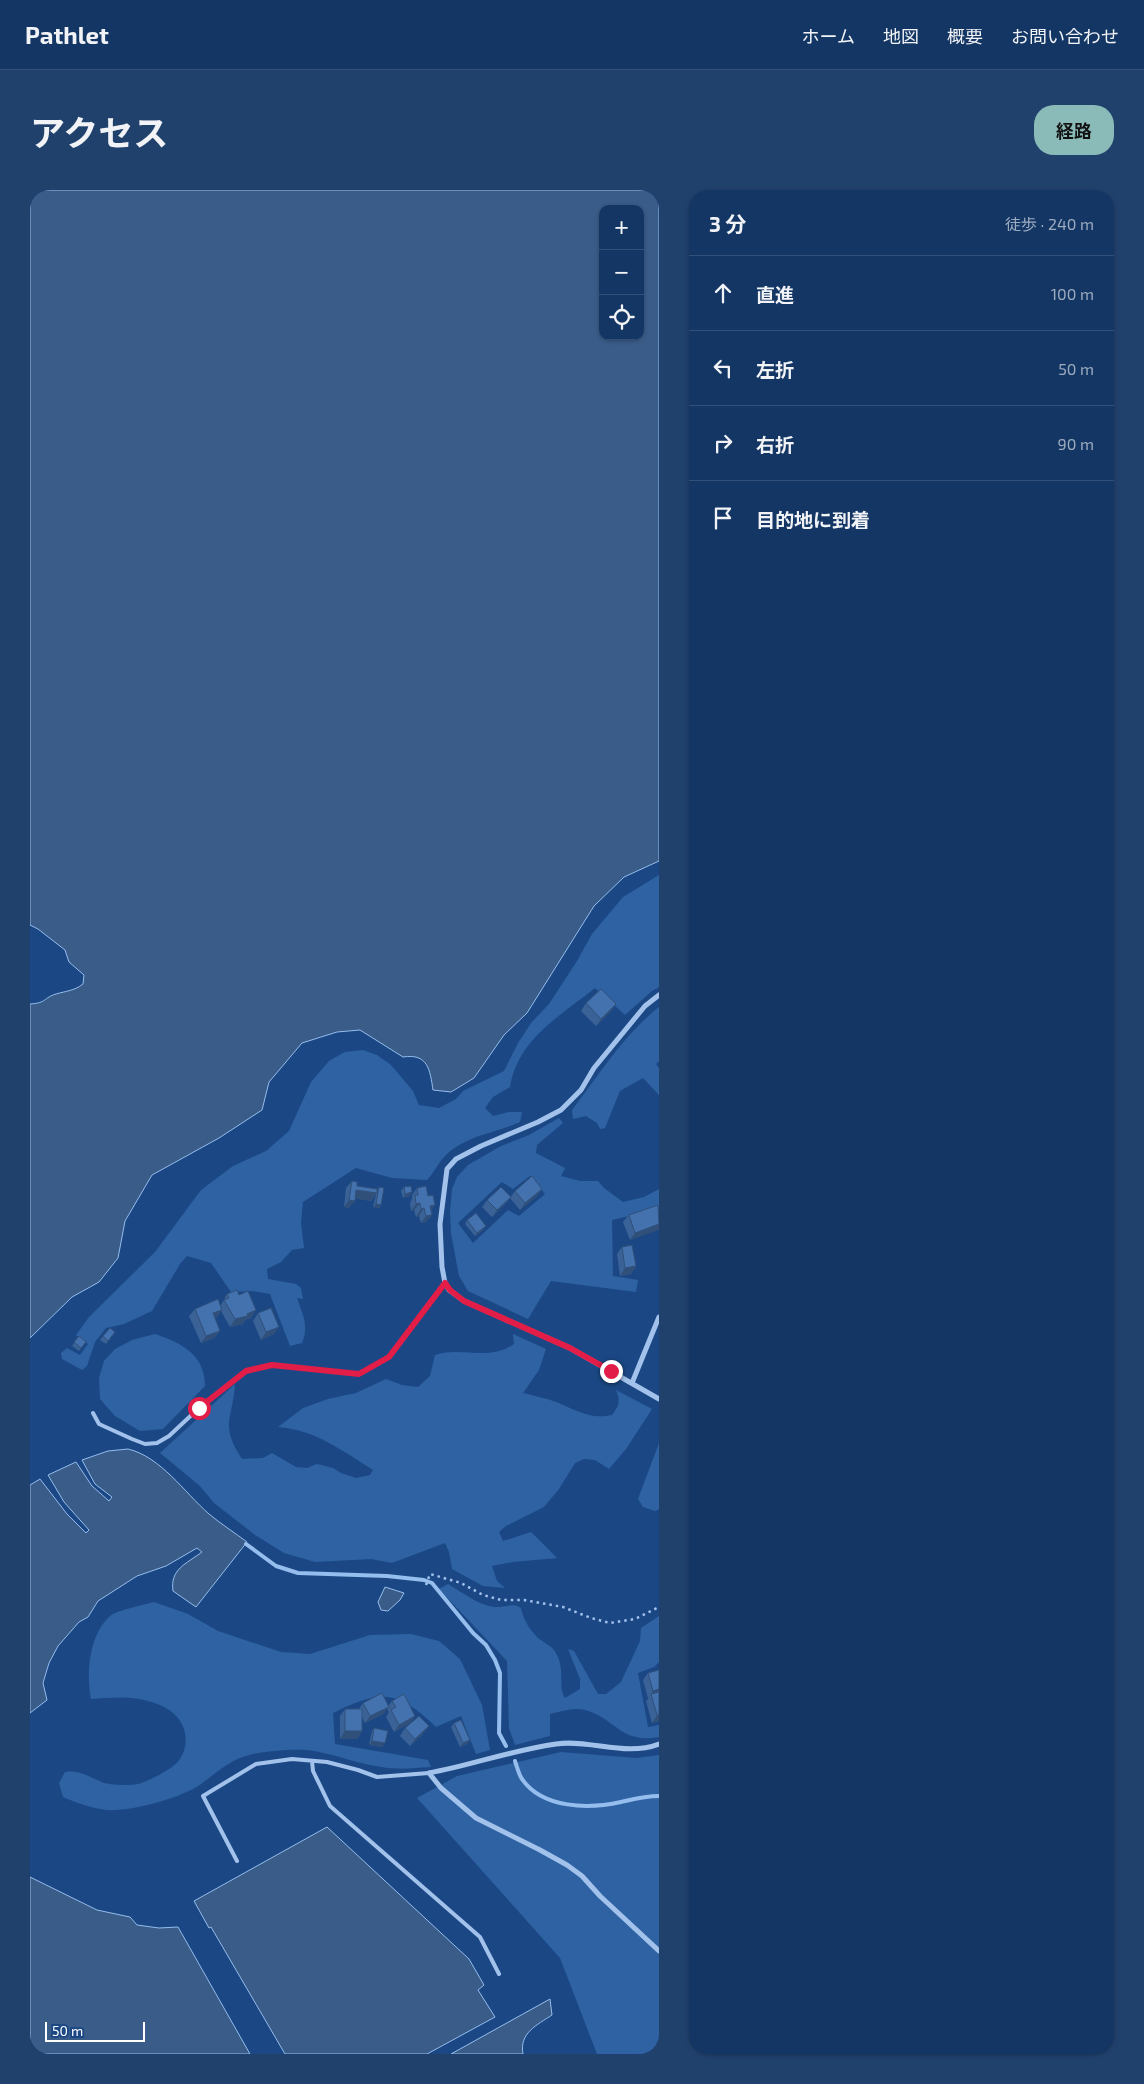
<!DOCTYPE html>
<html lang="ja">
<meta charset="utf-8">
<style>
:root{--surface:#143664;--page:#21416d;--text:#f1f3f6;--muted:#9dabbf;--line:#335078;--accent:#8bbbb9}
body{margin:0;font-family:"Exo 2","Noto Sans JP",sans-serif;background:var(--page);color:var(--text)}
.controls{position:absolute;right:15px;top:15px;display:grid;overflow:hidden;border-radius:10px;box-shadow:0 1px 4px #0004}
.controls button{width:45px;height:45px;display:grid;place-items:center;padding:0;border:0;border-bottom:1px solid var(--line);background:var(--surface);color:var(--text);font:25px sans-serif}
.scale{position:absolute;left:15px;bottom:12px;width:100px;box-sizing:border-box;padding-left:5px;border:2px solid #fff;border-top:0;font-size:14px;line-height:18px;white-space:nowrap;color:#fff;-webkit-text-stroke:4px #1b4885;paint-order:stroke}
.stop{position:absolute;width:15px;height:15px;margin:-11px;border:4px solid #e11d48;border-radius:50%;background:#fff}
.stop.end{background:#e11d48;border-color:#fff;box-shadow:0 1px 5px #0008}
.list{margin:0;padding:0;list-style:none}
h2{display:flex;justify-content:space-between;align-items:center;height:65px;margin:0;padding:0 20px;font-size:21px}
h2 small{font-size:16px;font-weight:400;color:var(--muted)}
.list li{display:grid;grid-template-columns:32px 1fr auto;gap:15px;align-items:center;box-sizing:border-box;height:75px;padding:0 20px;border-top:1px solid var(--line)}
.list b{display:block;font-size:19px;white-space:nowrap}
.list em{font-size:16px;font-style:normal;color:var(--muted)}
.icon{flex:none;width:28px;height:28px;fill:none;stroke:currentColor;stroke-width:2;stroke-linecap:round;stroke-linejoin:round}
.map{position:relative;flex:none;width:629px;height:1864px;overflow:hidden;border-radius:20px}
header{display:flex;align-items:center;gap:30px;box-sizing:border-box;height:70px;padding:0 25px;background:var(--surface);border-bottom:1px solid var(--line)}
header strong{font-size:24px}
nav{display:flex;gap:28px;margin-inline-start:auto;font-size:18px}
.intro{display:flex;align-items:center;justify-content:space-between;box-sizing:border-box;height:120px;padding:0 30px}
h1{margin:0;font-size:35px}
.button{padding:12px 22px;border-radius:20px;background:var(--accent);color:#111;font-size:18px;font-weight:700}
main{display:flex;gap:30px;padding:0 30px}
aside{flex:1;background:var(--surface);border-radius:20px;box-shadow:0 1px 4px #0004}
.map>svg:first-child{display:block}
.green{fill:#2e62a3;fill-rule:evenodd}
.water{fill:#3a5c88;stroke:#95bded;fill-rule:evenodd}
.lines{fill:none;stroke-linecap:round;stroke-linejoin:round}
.stream{stroke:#95bded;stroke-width:4}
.path{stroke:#a2c2eb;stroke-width:2.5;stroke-dasharray:2.5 4;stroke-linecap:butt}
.lane{stroke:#a2c2eb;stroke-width:4}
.street{stroke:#a2c2eb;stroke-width:5}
.wall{fill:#3a6296}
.shaded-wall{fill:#30507a}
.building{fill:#4472ae;stroke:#30507a}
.route{stroke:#e11d48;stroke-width:6}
</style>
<header>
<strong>Pathlet</strong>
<nav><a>ホーム</a><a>地図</a><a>概要</a><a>お問い合わせ</a></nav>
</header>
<div class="intro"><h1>アクセス</h1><a class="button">経路</a></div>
<main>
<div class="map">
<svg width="629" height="1864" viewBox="0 0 629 1864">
<rect width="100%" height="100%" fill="#1b4885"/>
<path class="green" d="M629,685V797L622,801L595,825L565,798C529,827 488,849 480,897L463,907L455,918L463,926L479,922H492L490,932C465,943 435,946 416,965C408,973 404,983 397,990L362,988L326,978L273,1012L271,1033L274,1058L262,1060L251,1072L237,1079L238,1089L266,1094L271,1098L273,1109L267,1108C273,1125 279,1136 272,1153L260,1156L240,1104L222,1101L201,1102L181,1073L157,1066L150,1074L122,1121L94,1134L76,1138L65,1152L57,1176L52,1180L32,1169L31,1163L37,1158L50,1165L58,1154L46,1145L59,1127L125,1062L171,1000L203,976L236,961L259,941L281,892L299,871L315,862L333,860L347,865L361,875L383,901L389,915L409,918L426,909L433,901L474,881L488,853L501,833L519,814L547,771L562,744L593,707Z
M629,817V871L626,874L629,878V905L613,888L590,901L575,938L570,939L567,933L556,926L543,929L542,920C569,885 594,844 629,817Z
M529,928L533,933L507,955L506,963L535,978L531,986L550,991H568L574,998L593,1012L614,1007L629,999V1019L582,1030L583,1086L608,1090L606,1102L521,1091L498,1129L438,1101L429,1086L421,1043L420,1022L422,999L427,987L438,975L471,956L499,945ZM500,986L515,1004L489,1026L478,1020L443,1053L428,1033L472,992L483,999Z
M125,1144C152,1153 175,1165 175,1196L133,1239L110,1241L85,1226L70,1209L69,1188L74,1171L85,1159L102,1150Z
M483,1144L516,1159L509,1180L493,1203C504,1206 516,1208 526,1212C546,1220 560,1230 582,1225C589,1216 591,1211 586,1200L622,1219L596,1259L579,1279L565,1270L554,1269L545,1273L529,1299L514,1317L476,1336L469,1342L473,1351L501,1342L527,1368L483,1372L462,1376L467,1391L475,1398L453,1396L422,1379L419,1362L415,1353L362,1373L341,1369L285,1372L254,1363L225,1345L184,1313L170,1296L130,1263L205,1194C203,1229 189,1234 212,1269L233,1268L242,1263L266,1277L277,1278L287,1274L303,1278L311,1283L326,1288L340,1285L343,1280C311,1260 286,1240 248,1237L273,1218L298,1209L326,1203L356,1189L372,1195L388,1197L400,1186L405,1165C433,1156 459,1172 484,1154Z
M629,1253V1319L625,1321L613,1317L608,1309Z
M418,1394C432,1402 448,1415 464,1417C475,1418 482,1412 491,1418C493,1429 500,1440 508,1448C513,1452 520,1455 524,1460C537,1479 527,1495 535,1508L550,1499V1489L538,1459L544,1461L568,1504H576L591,1492L610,1451L611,1438L629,1426V1472L624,1477L608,1483L618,1537L629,1535V1547C590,1554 587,1529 555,1520C545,1517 529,1522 520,1524V1546L485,1555L479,1538L477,1471L409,1399Z
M124,1412L158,1424L188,1441L251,1462L280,1464L340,1445L381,1444L409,1451L430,1469L452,1515L460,1560L446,1564L431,1526L406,1537C366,1499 351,1500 303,1523L305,1554L398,1570L401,1577C384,1578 368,1580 351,1577C329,1574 307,1565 284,1561C269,1558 239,1561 223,1564C200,1569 189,1581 171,1594C152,1608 100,1622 76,1620C61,1618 47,1613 33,1607L29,1593L35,1582C49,1579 61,1588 74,1593C82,1595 100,1596 108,1594C119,1591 145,1578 150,1569C163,1549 153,1525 132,1516C109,1505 86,1507 61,1509C56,1484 59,1445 80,1426C87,1420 114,1415 124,1412Z
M531,1562L606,1568L629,1565V1864H567L530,1768L387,1608L427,1586Z"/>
<path class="water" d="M0,0H629V671L594,687L564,716L497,823L474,845L444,888L421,902L403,900C400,880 398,863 373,867L330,840L307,842L272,853L239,892L232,920L189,948L122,985L95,1031L88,1068L69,1092L42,1107L0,1148V814C17,813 13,808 26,804C36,801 44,801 53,794L54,785L39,772L35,760L8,739L0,735ZM573,19H610V146H573Z
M98,1259C131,1267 154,1302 179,1324C191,1334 205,1343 217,1352L166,1417L143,1401C140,1379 156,1374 172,1362L167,1358L136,1376L107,1386L68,1411L58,1427L49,1432L28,1456L19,1473L13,1493L17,1510L0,1523V1295L10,1289L37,1324L56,1343L59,1340L34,1312L18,1285L46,1272L62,1296L79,1311L82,1307L65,1294L52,1270L78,1261Z
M355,1397L374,1403L370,1410L358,1421L351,1420L348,1412Z
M297,1637L439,1769L454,1795L448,1800L465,1827L397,1864H255L181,1737L179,1738L164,1711Z
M0,1687L67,1720L100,1727L107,1735L129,1738L148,1737L220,1864H0Z
M520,1809L522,1825C507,1835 489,1843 493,1864H421Z"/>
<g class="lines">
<path class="stream" d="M216,1354L246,1376L268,1383L357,1386L394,1390L402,1393L443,1443L456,1455L465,1470L470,1483L469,1543L476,1556
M485,1571C487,1577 489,1585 492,1589C513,1619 559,1619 591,1612C604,1609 615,1606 629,1606"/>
<path class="path" d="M396,1395L400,1384L431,1393L453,1405L471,1410H494L533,1417L561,1428L580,1433L605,1429L629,1417"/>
<path class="lane" d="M63,1223L69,1234L102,1249L115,1254L127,1253L139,1246L169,1218L216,1181L242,1175L329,1184L359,1167L415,1093
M282,1571L283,1581L300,1616L450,1747L469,1784
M207,1671L173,1606L226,1574L262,1569L297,1572L328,1580L347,1587L399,1583"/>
<path class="street" d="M629,805L615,816L564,878L551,900L531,920L508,932L451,956L426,969L417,979L410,1034L412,1077L415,1093L419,1100L434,1111L540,1158L629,1209
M602,1193L629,1127
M399,1583L411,1598L446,1628L510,1660L537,1675L552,1686L570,1706L629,1761
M399,1583C442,1575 483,1560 526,1554C561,1549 595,1567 629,1554"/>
</g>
<path class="wall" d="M556,813L586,814L580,822L566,836L551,821Z
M322,991L327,996L347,1000L349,997L351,1015L349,1018L343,1017L346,1005L341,1011L325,1008L319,1018L314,1017L316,998Z
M374,997L380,1006L373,1008L371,1001Z
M387,998L398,1006L405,1015L401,1020L396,1032L391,1033L389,1026L386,1027L384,1020L381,1021L380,1013L382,1009V1005Z
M512,999L507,1006L490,1020L480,1008L485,1001Z
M481,1007L475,1014L462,1027L452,1017L457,1010Z
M628,1015L600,1050L593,1032L599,1025Z
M437,1030L453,1040L445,1046L435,1034Z
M592,1057L606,1076L601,1084L590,1086L587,1064Z
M197,1104L209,1105L226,1120L221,1128L215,1130L213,1134L200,1137L191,1121L187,1127L185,1128L190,1141L184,1148L171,1153L159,1126L165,1119L191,1115Z
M228,1123L244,1144L231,1150L223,1131Z
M85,1142L76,1154L70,1150L73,1146Z
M49,1146L56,1152L49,1161L42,1156Z
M629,1480V1531L622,1533L616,1511L619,1508H618L613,1490L618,1483Z
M362,1511L385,1526L380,1533L364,1542L356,1527L359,1522L357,1519L353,1524L335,1533L332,1527V1541L327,1549H310V1526L315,1519H329L333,1513L358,1516Z
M424,1533L440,1550L437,1554L430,1557L421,1537Z
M344,1538L352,1557L339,1555L342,1541Z
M375,1538L393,1544L380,1556L370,1546Z"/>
<path class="shaded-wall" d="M586,814L580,822L566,836L571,829Z
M512,999L507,1006L490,1020L495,1013Z
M326,1000L347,1003L341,1011L321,1008Z
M382,1002L380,1006L373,1008L375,1004Z
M481,1007L475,1014L462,1027L467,1020Z
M319,1010L325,1011L319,1018L314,1017Z
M390,1013L384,1020L381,1021L386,1014Z
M346,1014L351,1015L349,1018L343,1017Z
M405,1015L400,1022L395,1023L400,1016Z
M394,1018L389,1026L386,1027L391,1019Z
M402,1025L396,1032L391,1033L396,1026Z
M629,1034V1040L600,1050L605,1043Z
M456,1036L453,1040L445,1046L447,1043Z
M606,1076L601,1084L590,1086L595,1078Z
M192,1120L187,1127L178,1131L183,1123Z
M226,1120L221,1128L215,1130L213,1134L200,1137L205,1129Z
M249,1137L244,1144L231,1150L236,1142Z
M190,1141L184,1148L171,1153L176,1146Z
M629,1499V1505L621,1504L618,1508L623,1501Z
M359,1517L353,1524L335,1533L340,1526Z
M627,1525H629V1531L622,1533Z
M385,1526L380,1533L364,1542L369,1535Z
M399,1536L393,1544L380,1556L385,1549Z
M315,1541H332L327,1549H310Z
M440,1550L437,1554L430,1557L433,1553Z
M342,1551L355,1553L352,1557L339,1555Z"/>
<path class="building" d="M571,799L586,814L571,829L556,813Z
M502,986L512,999L495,1013L485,1001Z
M322,991L327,992V996L347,999V1003L326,1000L325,1011L319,1010Z
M381,996L382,1002L375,1004L374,997Z
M396,996L398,1006L403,1005L405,1015L400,1016L402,1025L396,1026L394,1018L391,1019L390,1013L386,1014L385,1005H388L387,998Z
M349,997L354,998L351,1015L346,1014Z
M471,997L481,1007L467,1020L457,1010Z
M628,1015L629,1034L605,1043L599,1025Z
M446,1023L456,1036L447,1043L437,1030Z
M602,1055L606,1076L595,1078L592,1057Z
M207,1100L209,1105L218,1101L226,1120L217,1124L218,1126L205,1129L194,1110L199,1108L197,1104Z
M188,1109L192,1120L183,1123L190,1141L176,1146L165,1119Z
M241,1118L249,1137L236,1142L228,1123Z
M80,1138L85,1142L78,1151L73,1146Z
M49,1146L56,1152L51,1158L44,1152Z
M629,1480V1499L623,1501L618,1483Z
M629,1502V1525H627L621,1504Z
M352,1503L359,1517L340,1526L333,1513Z
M374,1504L385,1526L369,1535L361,1520L366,1517L362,1511Z
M315,1519H332V1541H315Z
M389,1526L399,1536L385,1549L375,1538Z
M431,1530L440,1550L433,1553L424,1533Z
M344,1538L358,1541L355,1553L342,1551Z"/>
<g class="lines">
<path class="route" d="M169,1218L216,1181L242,1175L329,1184L359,1167L415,1093L420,1100L434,1111L540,1158L581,1181"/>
</g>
</svg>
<div class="controls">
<button>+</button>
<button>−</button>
<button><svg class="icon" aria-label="locate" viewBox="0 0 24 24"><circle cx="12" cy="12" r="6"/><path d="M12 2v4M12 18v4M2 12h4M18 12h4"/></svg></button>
</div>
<div class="scale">50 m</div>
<div class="stop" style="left:169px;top:1218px"></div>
<div class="stop end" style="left:581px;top:1181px"></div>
</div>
<aside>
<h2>3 分<small>徒歩 · 240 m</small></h2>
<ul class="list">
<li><svg class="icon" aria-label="ahead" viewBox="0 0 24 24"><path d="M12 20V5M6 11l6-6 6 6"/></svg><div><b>直進</b></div><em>100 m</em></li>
<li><svg class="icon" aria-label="left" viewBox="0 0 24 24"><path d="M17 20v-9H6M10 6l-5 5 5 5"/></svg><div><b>左折</b></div><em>50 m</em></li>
<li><svg class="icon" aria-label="right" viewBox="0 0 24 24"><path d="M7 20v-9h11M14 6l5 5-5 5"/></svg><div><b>右折</b></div><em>90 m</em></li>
<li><svg class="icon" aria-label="arrive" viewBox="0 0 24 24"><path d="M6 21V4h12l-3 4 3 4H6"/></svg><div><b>目的地に到着</b></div></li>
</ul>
</aside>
</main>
